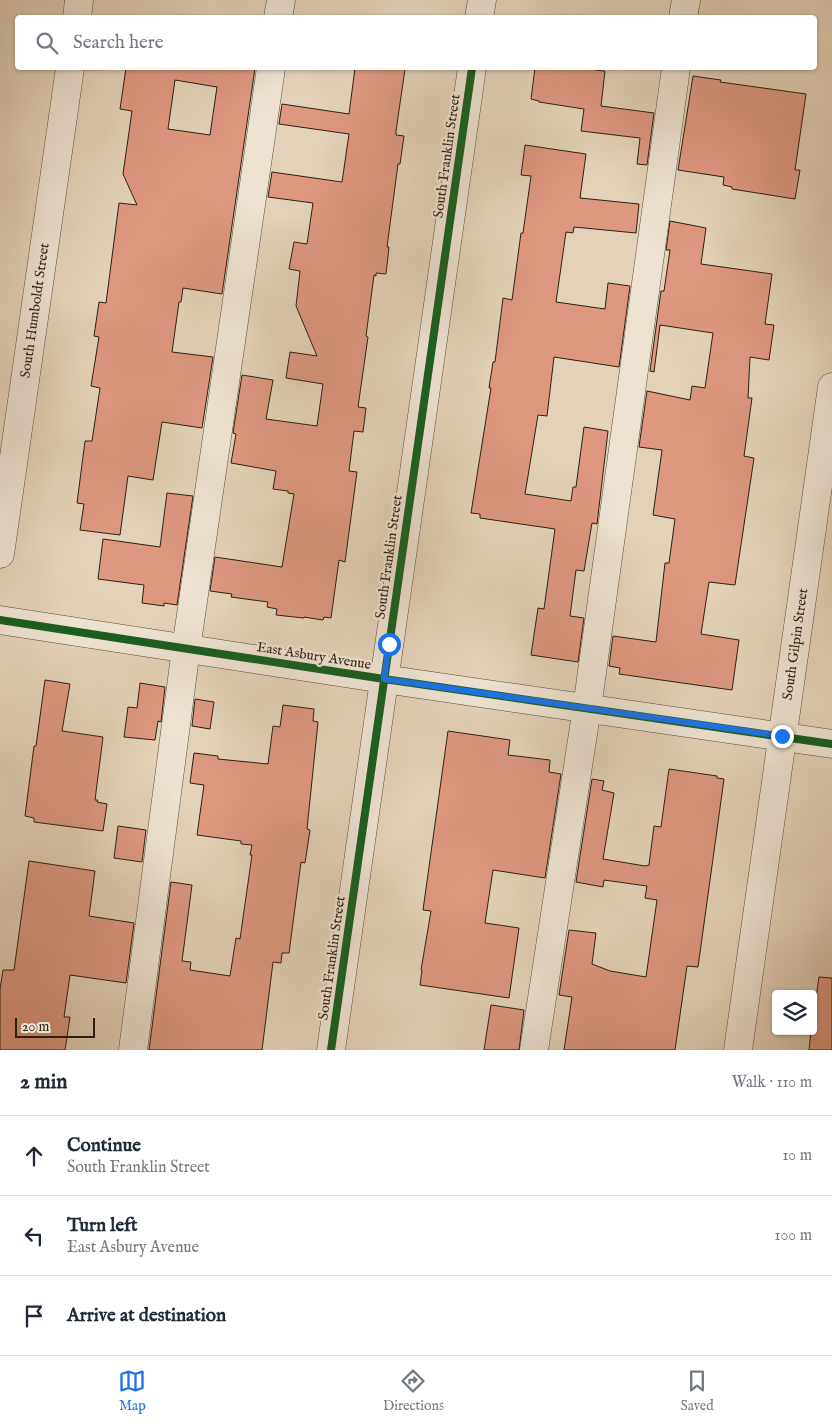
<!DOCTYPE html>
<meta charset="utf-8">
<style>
:root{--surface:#fff;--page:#f6f6f7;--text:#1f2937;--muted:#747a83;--line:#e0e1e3;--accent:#1a73e8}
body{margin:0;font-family:"IM FELL English",serif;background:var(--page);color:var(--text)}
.controls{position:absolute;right:15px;bottom:15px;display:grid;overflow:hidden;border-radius:5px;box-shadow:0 1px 4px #0004}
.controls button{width:45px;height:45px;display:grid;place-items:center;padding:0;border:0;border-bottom:1px solid var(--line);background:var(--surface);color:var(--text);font:25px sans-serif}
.scale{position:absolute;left:15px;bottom:12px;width:80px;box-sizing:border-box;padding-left:5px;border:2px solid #2d1f13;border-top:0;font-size:14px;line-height:18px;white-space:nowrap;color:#2d1f13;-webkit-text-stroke:4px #ede2d2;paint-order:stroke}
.stop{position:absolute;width:15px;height:15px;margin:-11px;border:4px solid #1a73e8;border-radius:50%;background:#fff}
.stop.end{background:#1a73e8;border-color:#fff;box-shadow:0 1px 5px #0008}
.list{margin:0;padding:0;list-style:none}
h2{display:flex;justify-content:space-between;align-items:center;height:65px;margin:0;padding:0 20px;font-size:21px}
h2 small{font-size:16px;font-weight:400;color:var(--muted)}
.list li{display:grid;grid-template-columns:32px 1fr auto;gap:15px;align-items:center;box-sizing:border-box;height:80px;padding:0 20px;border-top:1px solid var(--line)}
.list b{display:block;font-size:19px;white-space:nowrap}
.list p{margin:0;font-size:16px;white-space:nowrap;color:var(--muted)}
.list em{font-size:16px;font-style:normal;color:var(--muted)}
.icon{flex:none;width:28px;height:28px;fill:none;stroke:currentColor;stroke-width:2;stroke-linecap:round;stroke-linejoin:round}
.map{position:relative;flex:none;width:832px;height:1050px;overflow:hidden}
.search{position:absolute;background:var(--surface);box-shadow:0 1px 4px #0004;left:15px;right:15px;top:15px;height:55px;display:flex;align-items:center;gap:12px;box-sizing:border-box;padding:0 18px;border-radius:5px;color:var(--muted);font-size:19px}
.sheet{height:305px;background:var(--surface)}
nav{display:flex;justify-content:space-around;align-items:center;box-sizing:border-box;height:70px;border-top:1px solid var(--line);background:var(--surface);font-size:14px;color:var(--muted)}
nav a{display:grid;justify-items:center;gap:2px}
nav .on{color:var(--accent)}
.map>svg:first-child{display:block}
.building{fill:#de9880;stroke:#2d1f13;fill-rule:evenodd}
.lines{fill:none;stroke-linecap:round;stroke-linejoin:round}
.minor-casing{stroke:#5a4c3c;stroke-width:29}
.minor{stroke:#ede2d2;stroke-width:28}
.cycleway-casing{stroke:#ede2d2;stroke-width:11}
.cycleway{stroke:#1b5e20;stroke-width:8}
.route{stroke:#1a73e8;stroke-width:6}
.labels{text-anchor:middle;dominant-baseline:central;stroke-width:4.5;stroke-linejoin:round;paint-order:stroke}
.street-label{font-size:14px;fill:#2d1f13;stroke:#ede2d2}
</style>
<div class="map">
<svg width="832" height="1050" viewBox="0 0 832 1050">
<rect width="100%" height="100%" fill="#e3d2b9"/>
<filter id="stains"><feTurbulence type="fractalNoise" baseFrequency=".004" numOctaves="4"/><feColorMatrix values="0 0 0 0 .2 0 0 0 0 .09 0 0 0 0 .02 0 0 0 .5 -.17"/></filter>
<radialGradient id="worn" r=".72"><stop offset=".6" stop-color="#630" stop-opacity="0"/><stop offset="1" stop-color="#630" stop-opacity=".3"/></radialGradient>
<path class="building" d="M126,68H255L222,294L183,288L181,302H179L172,352L213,357L202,428L162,422L153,480L128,476L120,535L80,530L84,504L77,503L85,441H92L100,388L91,386L99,337L94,336L99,302L106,303L119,203L137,205L123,174L132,111L120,109ZM175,80L217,87L210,135L168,129Z
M355,68H393L405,69L396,131V135L404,136L400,164H398L387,247H389L386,274L376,273V276L374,275L366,336L368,337L358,407L366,408L363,432L354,431L349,471L357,472L345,562L339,560L331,618L324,617L323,620L304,617V618L276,615L277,609L267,607L268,602L231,597L232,594L210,591L215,557L282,567L294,494L288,493V491L273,489L276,471L231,463L236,434L233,433L242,375L273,380L266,419L317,426L323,384L286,378L290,352L317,356L296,306L300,271L289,269L294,242L307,244L313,203L268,197L272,172L342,182L349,134L279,124L282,104L349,114Z
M535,68H595V70L605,71L601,106L654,113L647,165L637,164L640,138L581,131L584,109L539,102V101L531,99Z
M693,76L721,80L720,82L806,94L795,170H800L795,199L732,189V187L723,185L724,177L678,170Z
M525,145L586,154L580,198L639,204L636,233L574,227L573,233L566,232L556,302L605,309L608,283L630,286L619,367L554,357L547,416L538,415L525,494L571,501L573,487H576L584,427L608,431L597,524L592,523L584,571L576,570L570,616L584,618L578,662L531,655L538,608L544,609L555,529L480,518V514L471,513L491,388H489L493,362H495L503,298L512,300L521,233H523L531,176L521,175Z
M670,221L706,228L701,264L772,274L765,324L774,325L769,360L750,357L748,398H752L744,456L754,458L735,585L709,582L701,634L739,640L732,690L619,674L620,668L609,666L613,636L656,642L665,563H669L675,519L653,515L662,450L639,447L647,391L690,400L692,386L705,388L713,333L660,325L654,372L650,371L661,291H664L670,250H666Z
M167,493L193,496L177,605L164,603V606L142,603L144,585L98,579L103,539L160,547Z
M45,680L70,684L62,731L103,737L95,800H98L97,802L107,804L103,831L34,822V818L25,816L34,746H36Z
M140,683L165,687L161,722L158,721L155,740L124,737L128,707L137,708Z
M195,699L214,702L210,729L192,726Z
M283,705L314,709L313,721L318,722L307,829L310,830L305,863L301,862L289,953H282L281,963L273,962L262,1050H149L171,882L192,885L182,961L191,962L190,970L230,976L236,938L240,939L252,855H250L252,845L241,844V841L197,835L204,785L190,783L194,753L218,756V759L268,764L273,726L280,727Z
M448,731L510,740L508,755L550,760L549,772L561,774L545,878L493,870L485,923L519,928L509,998L420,985L422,970H421L431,911L423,910Z
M669,769L717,776V778L724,779L698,967L687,966L675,1050H564L572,997L559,995L569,930L596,933L592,964L610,971L646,977L657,900L645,898L647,886L604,880L603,887L576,882L592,779L604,781L602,790L614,793L603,859L645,866L649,865L654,826L661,827Z
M118,826L146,830L142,862L114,858Z
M29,861L95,871L89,916L134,923L126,983L70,975L64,1017H70L65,1050H0V989L3,970H14Z
M819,977L832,978V1050H809L811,1031H813V1018Z
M491,1005L524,1010L519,1050H484Z"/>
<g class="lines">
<g class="minor-casing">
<g id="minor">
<path d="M77,18L79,0"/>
<path d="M278,18L281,0"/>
<path d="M479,18L482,0"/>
<path d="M683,18L686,0"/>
<path id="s1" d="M0,554L70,68"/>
<path d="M0,620L384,679L832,744"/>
<path d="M133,1050L186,649L271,68"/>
<path d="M331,1050L472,68"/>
<path d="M534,1050L587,708L676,68"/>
<path id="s2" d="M738,1050L832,387"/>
</g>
</g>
<use href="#minor" class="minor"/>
<g class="cycleway-casing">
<path id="cycleway" d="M0,620L384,679L832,744
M331,1050L472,68"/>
</g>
<use href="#cycleway" class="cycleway"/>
</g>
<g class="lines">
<path class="route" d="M389,644L384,679L782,736"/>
</g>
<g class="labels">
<g class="street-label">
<text transform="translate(447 156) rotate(-82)">South Franklin Street</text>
<text stroke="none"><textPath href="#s1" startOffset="246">South Humboldt Street</textPath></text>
<text transform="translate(389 557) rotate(-82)">South Franklin Street</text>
<text stroke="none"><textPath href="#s2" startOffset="410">South Gilpin Street</textPath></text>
<text transform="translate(314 656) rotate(9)">East Asbury Avenue</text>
<text transform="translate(332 958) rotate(-82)">South Franklin Street</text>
</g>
</g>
<rect width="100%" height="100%" filter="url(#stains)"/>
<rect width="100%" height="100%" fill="url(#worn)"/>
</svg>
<div class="controls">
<button><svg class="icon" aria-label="layers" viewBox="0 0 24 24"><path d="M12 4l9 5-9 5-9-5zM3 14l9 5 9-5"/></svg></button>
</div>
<div class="scale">20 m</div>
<div class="stop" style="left:389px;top:644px"></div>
<div class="stop end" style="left:782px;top:736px"></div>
<div class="search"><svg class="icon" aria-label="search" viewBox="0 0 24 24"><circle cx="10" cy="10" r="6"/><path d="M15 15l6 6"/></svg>Search here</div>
</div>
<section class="sheet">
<h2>2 min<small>Walk · 110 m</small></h2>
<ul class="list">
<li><svg class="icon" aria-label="ahead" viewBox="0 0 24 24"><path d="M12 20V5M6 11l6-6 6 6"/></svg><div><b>Continue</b><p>South Franklin Street</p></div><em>10 m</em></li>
<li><svg class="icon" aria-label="left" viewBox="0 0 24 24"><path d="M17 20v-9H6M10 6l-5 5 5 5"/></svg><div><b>Turn left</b><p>East Asbury Avenue</p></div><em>100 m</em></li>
<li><svg class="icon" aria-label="arrive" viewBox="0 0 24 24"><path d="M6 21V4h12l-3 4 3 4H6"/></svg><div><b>Arrive at destination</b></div></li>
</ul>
</section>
<nav>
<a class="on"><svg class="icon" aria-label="map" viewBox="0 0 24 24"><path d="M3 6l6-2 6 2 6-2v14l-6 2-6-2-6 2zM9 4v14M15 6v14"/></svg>Map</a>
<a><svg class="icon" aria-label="directions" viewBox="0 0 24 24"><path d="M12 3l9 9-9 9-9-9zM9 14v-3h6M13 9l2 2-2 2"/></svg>Directions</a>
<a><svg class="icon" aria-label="saved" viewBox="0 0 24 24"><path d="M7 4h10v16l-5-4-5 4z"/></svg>Saved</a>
</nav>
